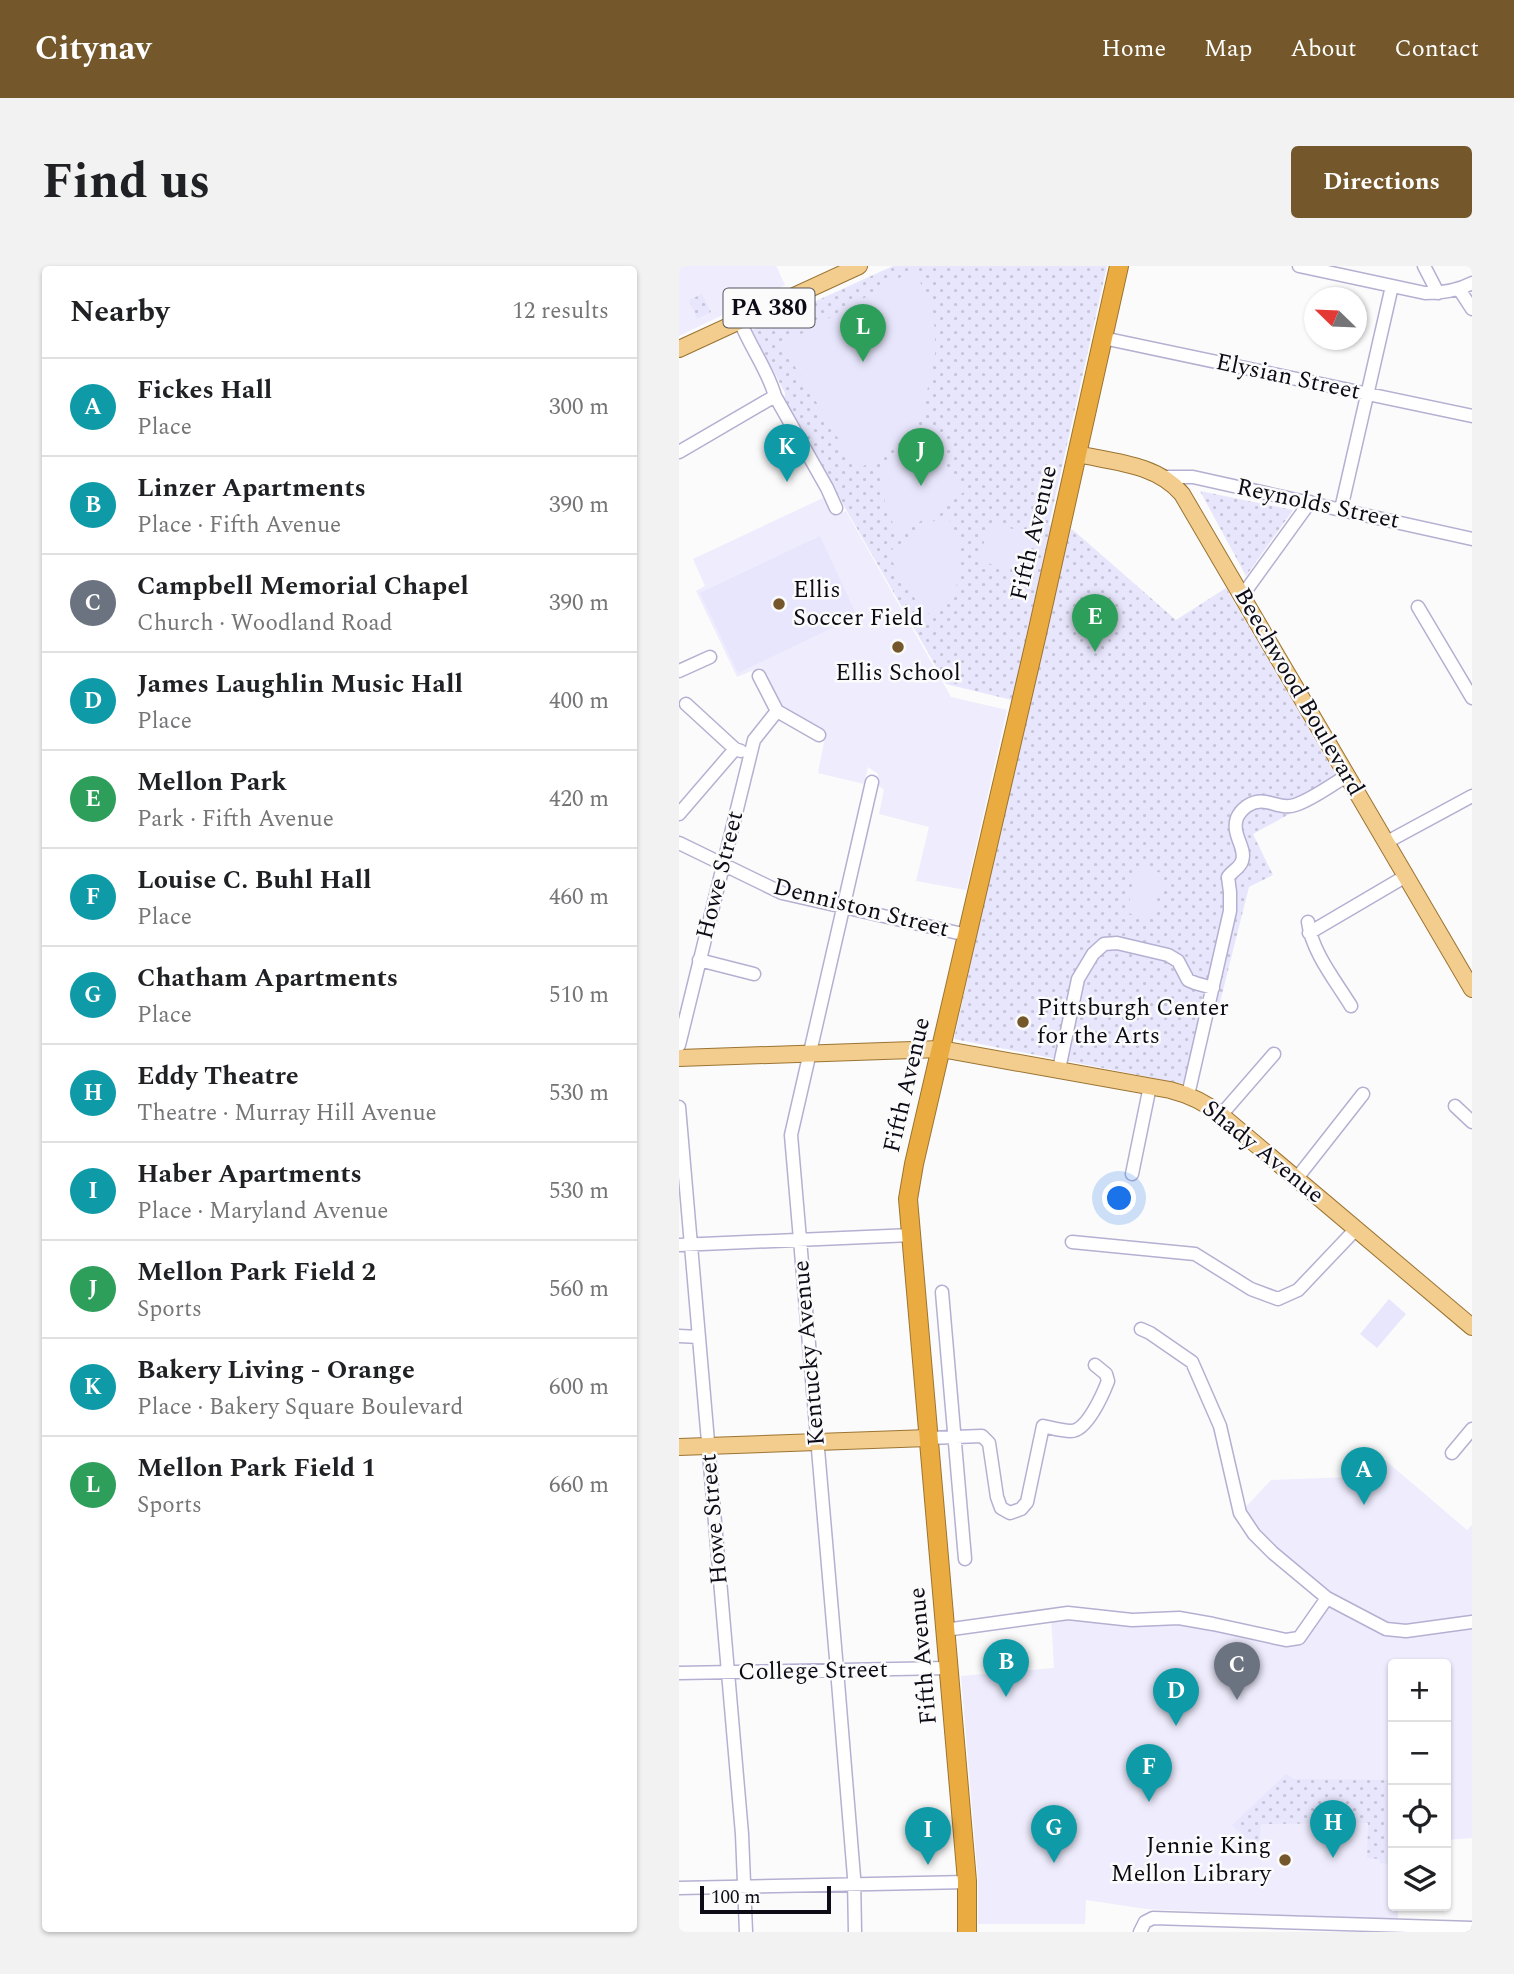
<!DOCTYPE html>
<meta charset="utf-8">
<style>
:root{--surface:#fff;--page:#f2f2f2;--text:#202124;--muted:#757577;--line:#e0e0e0;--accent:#74582b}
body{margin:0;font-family:Spectral,serif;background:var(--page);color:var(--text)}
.controls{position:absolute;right:21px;bottom:21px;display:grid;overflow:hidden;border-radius:7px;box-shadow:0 2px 5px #0004}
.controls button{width:63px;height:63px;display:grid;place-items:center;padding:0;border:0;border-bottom:2px solid var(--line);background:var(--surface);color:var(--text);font:35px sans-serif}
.compass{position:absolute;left:625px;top:21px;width:63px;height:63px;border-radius:50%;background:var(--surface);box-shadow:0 2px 5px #0004;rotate:293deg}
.scale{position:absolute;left:21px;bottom:18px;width:131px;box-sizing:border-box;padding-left:7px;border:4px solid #0c0b16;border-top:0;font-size:19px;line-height:24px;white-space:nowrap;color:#0c0b16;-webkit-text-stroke:5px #fbfbfb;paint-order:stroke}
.you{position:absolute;left:441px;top:933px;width:24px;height:24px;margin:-18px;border:5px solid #fff;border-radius:50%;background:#1a73e8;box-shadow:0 0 0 10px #1a73e833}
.badge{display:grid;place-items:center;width:46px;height:46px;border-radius:50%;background:var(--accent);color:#fff;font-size:23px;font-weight:700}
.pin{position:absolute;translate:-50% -58px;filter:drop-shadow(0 2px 4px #0008)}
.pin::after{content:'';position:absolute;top:37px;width:24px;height:21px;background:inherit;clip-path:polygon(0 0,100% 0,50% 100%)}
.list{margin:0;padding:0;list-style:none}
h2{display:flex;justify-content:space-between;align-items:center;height:91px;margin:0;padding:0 28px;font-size:30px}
h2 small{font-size:23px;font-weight:400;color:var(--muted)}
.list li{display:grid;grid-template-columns:46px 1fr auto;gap:21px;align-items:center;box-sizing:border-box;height:98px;padding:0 28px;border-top:2px solid var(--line)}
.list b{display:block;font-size:26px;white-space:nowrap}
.list p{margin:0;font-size:23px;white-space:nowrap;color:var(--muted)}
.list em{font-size:23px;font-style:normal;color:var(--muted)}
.icon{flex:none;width:38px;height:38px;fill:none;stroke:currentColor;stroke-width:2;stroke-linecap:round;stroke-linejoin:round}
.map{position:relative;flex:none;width:793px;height:1666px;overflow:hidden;border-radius:7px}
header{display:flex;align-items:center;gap:42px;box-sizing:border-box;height:98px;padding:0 35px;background:var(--accent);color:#fff}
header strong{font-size:33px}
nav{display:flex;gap:38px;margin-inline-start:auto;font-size:24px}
.intro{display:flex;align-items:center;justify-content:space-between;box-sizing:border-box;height:168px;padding:0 42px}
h1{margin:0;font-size:49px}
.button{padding:18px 32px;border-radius:7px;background:var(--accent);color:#fff;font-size:24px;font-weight:700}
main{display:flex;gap:42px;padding:0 42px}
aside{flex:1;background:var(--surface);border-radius:7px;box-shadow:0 2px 5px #0004}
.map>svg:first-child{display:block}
.built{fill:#eeecfd}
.grass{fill:url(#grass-dots)}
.garden{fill:#e8e6fc}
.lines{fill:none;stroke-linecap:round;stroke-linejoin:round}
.minor-casing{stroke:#b4b0d2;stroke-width:15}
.major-casing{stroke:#9c7432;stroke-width:18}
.highway-casing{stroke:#9c7432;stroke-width:20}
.minor{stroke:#fff;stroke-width:12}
.major{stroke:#f2cd8d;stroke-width:16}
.highway{stroke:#eaac41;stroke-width:18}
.poi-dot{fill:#74582b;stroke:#fbfbfb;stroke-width:2.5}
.labels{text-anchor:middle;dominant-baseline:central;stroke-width:5;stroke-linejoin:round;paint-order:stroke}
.shield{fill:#fbfbfb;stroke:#54535b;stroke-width:2}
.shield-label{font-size:23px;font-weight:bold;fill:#0c0b16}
.street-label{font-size:24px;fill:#0c0b16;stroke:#fbfbfb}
.poi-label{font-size:24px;fill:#0c0b16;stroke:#fbfbfb;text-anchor:start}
</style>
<header>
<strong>Citynav</strong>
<nav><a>Home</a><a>Map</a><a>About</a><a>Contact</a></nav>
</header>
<div class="intro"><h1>Find us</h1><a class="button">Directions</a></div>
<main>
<aside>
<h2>Nearby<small>12 results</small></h2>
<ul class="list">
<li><span class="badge" style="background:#0f9aa8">A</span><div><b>Fickes Hall</b><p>Place</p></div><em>300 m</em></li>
<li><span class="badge" style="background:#0f9aa8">B</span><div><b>Linzer Apartments</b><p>Place · Fifth Avenue</p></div><em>390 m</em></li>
<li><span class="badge" style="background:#6b7280">C</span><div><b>Campbell Memorial Chapel</b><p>Church · Woodland Road</p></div><em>390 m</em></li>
<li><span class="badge" style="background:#0f9aa8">D</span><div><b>James Laughlin Music Hall</b><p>Place</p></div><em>400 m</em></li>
<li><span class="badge" style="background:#2e9e5b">E</span><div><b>Mellon Park</b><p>Park · Fifth Avenue</p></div><em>420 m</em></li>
<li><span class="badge" style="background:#0f9aa8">F</span><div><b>Louise C. Buhl Hall</b><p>Place</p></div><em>460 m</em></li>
<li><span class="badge" style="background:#0f9aa8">G</span><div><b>Chatham Apartments</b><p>Place</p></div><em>510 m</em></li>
<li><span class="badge" style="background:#0f9aa8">H</span><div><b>Eddy Theatre</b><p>Theatre · Murray Hill Avenue</p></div><em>530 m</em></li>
<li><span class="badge" style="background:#0f9aa8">I</span><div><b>Haber Apartments</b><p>Place · Maryland Avenue</p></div><em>530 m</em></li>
<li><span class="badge" style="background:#2e9e5b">J</span><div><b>Mellon Park Field 2</b><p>Sports</p></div><em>560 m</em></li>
<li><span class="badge" style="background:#0f9aa8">K</span><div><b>Bakery Living - Orange</b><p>Place · Bakery Square Boulevard</p></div><em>600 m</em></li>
<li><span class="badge" style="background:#2e9e5b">L</span><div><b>Mellon Park Field 1</b><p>Sports</p></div><em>660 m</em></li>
</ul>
</aside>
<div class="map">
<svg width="793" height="1666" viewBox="0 0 793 1666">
<defs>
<pattern id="grass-dots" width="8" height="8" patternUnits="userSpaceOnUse" patternTransform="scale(1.75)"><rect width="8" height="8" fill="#e8e6fc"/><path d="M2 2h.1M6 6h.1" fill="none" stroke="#c6c4d7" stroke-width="1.8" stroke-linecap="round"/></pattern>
</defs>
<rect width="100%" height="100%" fill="#fbfbfb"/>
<path class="built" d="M0,0H97L106,19L0,70Z
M146,231L156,250L167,245L272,431L328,444L287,624L237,615L250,561L200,548L205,524L197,517L199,508L189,501L185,518L139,507L146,471L96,436L82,401L58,411L17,325L26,320L14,293Z
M706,1194L788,1264L793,1259V1572L767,1574V1398H714V1640H719V1654L467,1643L407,1634L406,1658H299V1613L282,1410L375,1402L372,1349L500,1352L620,1372L648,1332L561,1247L592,1214L669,1211Z"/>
<path class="grass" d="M214,0H428L370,259L394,264L497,354L547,322L663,519L574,568L594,609L570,621L538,748H533L516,820L275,773L349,438L267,418L105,135L106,127L73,64Z
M23,28L32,46L18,53L10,34Z
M521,225L614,244L567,310Z
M607,1508L615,1513L714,1514V1570H712V1598L701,1597V1593L688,1592L689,1557L582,1558L580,1584L553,1559Z"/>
<path class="garden" d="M236,3L254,47L256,65V88L244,144L236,160L203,189L178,204L103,79Z
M245,165L285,226L221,269L207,245L202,205L206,196Z
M267,247C287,287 292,327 246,349L208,287Z
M310,257L354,268L344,306L300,295Z
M141,270L178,350L59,407L21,327Z
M457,602L484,607L474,652L448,647Z
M710,1033L727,1048L698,1082L681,1068Z"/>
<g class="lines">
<g class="minor-casing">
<path id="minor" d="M620,0L746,27C763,27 778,25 793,17
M745,0L759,27
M780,23L793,43
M61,55C71,81 89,104 96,130L148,222L157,242
M424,72L793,150
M0,186L96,130
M485,211H514L793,273
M662,243L713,20
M563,330L631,236
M739,341L793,432
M0,405L31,391
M80,410L98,445L140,469
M7,438L56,483L62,485
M0,548L56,483
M708,576L793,530
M0,577L103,627L288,669
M629,656C633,686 656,714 672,740
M630,667L727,610
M20,694L75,708
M0,779L75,474L98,445
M380,803L399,713L414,688L425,678L438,677L489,689L499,695L509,714L516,717L534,722
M509,829L551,645V626L549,611C553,605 561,602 563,595C568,582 552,569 558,552C560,547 564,543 568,540C587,528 599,545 616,539C634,533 652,519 669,509
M776,840L793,856
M0,841L63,1568L67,1666
M542,849L595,788
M453,908L471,820
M618,912L684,828
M393,976L516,988L572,1023L599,1033L619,1024L677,963
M0,979L233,969
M263,1026L286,1293
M462,1063L471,1067L513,1096L541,1160L561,1247L575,1268L594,1287L648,1332
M0,1070L20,1071
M249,1172L303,1170L310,1177L318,1231L322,1242L331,1247L342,1243L348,1236L364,1160C373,1162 383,1165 392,1165C408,1165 424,1128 429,1115L427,1108L416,1099
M773,1187L793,1163
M266,1364L389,1347L453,1354L500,1352L534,1358L607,1374L620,1372L648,1332L707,1363L727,1365L793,1356
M0,1407L269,1402
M0,1622L289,1616
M176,1666L175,1611L158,1404L112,869L193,516
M461,1666L466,1656L474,1652L793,1662"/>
</g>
<g class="major-casing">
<path id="major" d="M0,83L180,0
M398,188C435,196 478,198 503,228L793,723
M0,792L262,783L491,824C511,829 526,836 542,849L793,1061
M0,1181L249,1172"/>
</g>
<g class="highway-casing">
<path id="highway" d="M288,1666V1615L229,933L235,898L357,372L440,0"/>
</g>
<use href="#minor" class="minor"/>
<use href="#major" class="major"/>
<use href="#highway" class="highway"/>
</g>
<g class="poi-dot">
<circle cx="100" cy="338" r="7"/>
<circle cx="219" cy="381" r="7"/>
<circle cx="344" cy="756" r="7"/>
<circle cx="606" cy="1594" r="7"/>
</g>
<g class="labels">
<rect class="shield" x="44.5" y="22.5" width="91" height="39" rx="5"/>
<g class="shield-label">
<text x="90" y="42">PA 380</text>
</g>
<g class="street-label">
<text transform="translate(609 111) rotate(12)">Elysian Street</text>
<text transform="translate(639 238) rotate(12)">Reynolds Street</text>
<text transform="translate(355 267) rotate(-77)">Fifth Avenue</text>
<text transform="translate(620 426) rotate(60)">Beechwood Boulevard</text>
<text transform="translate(41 609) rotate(-76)">Howe Street</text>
<text transform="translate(182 642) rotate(14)">Denniston Street</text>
<text transform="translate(228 819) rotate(-77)">Fifth Avenue</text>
<text transform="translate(584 886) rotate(39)">Shady Avenue</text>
<text transform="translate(130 1087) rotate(-95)">Kentucky Avenue</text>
<text transform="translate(35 1253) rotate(-95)">Howe Street</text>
<text transform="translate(244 1390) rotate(-95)">Fifth Avenue</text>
<text transform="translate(134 1405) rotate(-1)">College Street</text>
</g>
<g class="poi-label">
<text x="114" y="324">Ellis<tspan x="114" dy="28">Soccer Field</tspan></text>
<text x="219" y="407" text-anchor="middle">Ellis School</text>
<text x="358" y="742">Pittsburgh Center<tspan x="358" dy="28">for the Arts</tspan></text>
<text x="592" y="1580" text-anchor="end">Jennie King<tspan x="592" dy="28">Mellon Library</tspan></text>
</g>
</g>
</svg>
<div class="controls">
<button>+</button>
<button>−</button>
<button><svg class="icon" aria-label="locate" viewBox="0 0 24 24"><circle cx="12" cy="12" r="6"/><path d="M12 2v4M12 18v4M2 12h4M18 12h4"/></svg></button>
<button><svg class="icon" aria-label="layers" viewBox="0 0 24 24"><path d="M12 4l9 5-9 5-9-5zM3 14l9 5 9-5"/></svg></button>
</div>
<svg class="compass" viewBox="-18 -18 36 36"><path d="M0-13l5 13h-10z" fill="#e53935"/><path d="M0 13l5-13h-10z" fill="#757577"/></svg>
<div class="scale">100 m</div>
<div class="you"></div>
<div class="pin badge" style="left:685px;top:1239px;background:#0f9aa8">A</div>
<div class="pin badge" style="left:327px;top:1431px;background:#0f9aa8">B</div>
<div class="pin badge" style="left:558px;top:1434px;background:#6b7280">C</div>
<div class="pin badge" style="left:497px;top:1460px;background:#0f9aa8">D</div>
<div class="pin badge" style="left:416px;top:386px;background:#2e9e5b">E</div>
<div class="pin badge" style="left:470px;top:1536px;background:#0f9aa8">F</div>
<div class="pin badge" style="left:375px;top:1597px;background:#0f9aa8">G</div>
<div class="pin badge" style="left:654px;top:1592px;background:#0f9aa8">H</div>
<div class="pin badge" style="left:249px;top:1599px;background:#0f9aa8">I</div>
<div class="pin badge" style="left:242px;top:220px;background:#2e9e5b">J</div>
<div class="pin badge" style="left:108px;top:216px;background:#0f9aa8">K</div>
<div class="pin badge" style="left:184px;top:96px;background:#2e9e5b">L</div>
</div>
</main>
